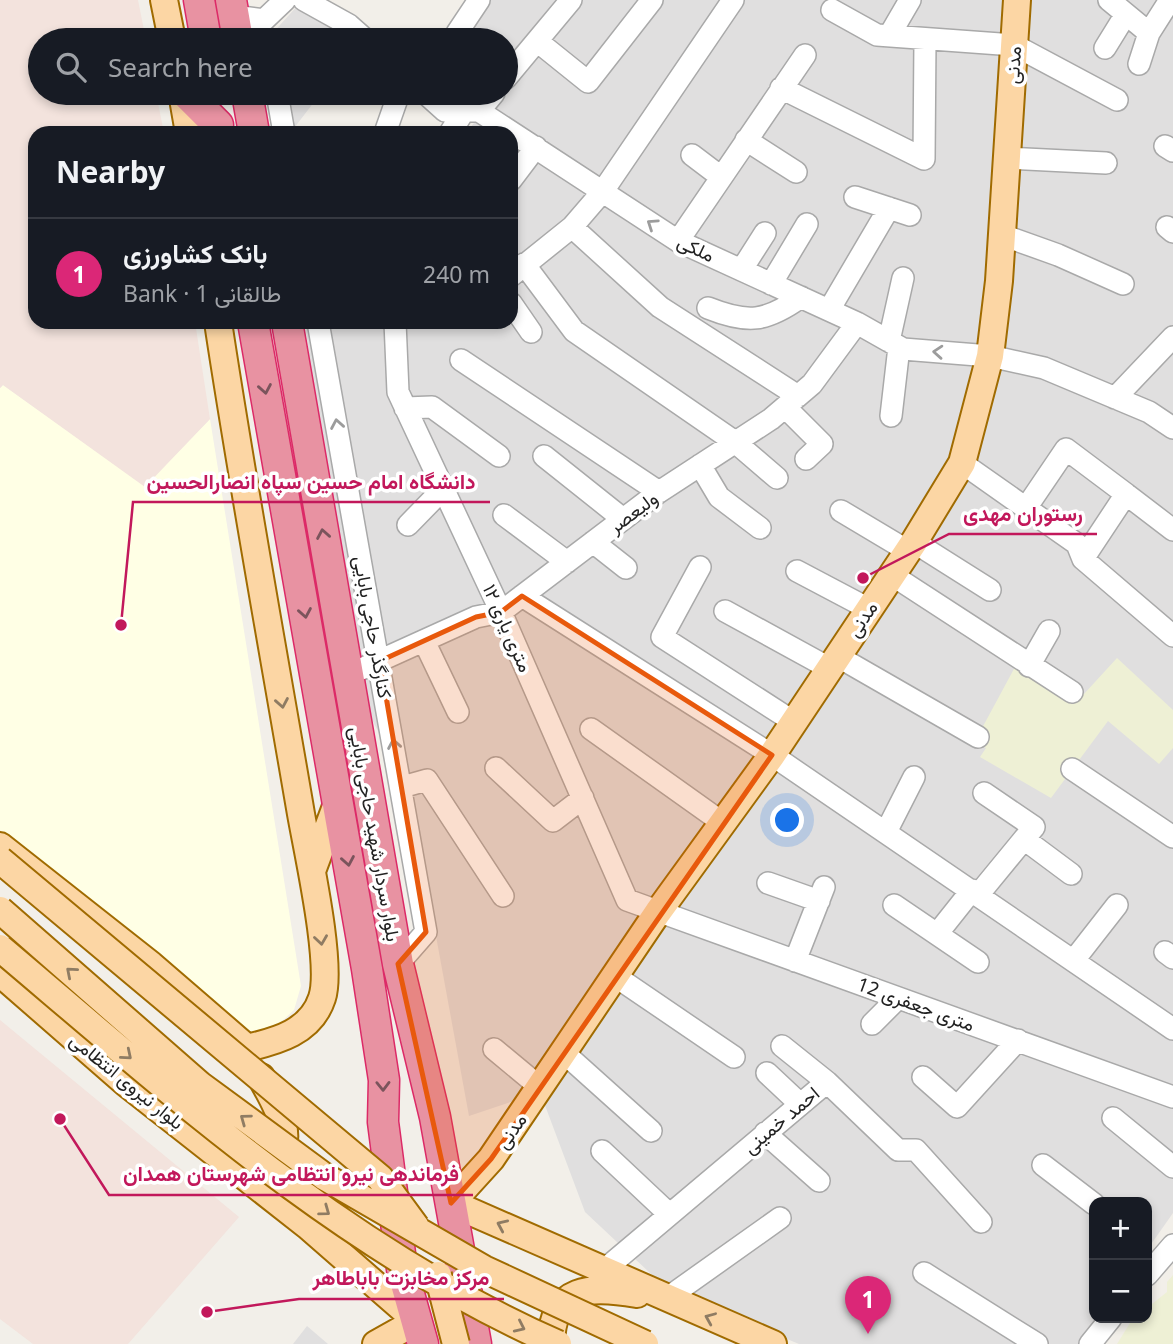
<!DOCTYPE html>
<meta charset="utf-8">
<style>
:root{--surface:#171b24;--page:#242831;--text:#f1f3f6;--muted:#9ea1a6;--line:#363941;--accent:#db2777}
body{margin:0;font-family:"Noto Sans",Vazirmatn,sans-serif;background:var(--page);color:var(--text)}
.controls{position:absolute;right:21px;bottom:21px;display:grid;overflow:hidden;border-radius:14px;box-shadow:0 4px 10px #0003}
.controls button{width:63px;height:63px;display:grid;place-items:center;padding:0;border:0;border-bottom:2px solid var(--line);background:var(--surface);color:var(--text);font:35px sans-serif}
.you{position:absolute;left:788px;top:821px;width:24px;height:24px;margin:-18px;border:5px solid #fff;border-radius:50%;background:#1a73e8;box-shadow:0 0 0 10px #1a73e833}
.badge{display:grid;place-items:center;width:46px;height:46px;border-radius:50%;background:var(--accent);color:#fff;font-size:23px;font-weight:700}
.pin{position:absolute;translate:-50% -58px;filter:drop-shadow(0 2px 4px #0008)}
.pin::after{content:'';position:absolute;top:37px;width:24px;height:21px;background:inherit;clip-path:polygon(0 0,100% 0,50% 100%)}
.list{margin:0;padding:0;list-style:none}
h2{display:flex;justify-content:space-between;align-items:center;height:91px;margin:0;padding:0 28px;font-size:30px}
h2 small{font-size:23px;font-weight:400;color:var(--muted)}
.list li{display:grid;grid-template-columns:46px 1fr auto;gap:21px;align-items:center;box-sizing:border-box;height:112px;padding:0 28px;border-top:2px solid var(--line)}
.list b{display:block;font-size:26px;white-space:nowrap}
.list p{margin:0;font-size:23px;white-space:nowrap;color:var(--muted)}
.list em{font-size:23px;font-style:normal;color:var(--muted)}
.icon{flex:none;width:38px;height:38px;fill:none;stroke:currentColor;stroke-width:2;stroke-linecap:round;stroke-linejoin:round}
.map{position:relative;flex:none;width:1173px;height:1344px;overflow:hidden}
.search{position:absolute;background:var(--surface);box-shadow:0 4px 10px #0003;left:28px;top:28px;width:490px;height:77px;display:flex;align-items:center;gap:18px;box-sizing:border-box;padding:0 24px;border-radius:38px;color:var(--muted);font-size:26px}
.panel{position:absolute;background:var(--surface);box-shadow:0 4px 10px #0003;left:28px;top:126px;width:490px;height:203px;border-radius:21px}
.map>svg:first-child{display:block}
.residential{fill:#e0dfdf}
.education{fill:#ffffe5}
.military{fill:#f3e3dd}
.farmland{fill:#eef0d5}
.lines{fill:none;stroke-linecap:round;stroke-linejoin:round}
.minor-casing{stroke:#a9a9a9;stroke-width:24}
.major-casing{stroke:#a06b00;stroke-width:30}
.highway-casing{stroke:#dc2a67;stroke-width:33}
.minor{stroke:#fff;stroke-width:21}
.major{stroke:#fcd6a4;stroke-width:26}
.highway{stroke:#e892a2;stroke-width:30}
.major-bridge-casing{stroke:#a06b00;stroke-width:30;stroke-linecap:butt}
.major-bridge{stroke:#fcd6a4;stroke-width:26}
.oneway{stroke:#9c9c9c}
.oneway2{stroke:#7b545c}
.oneway3{stroke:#8f7c63}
.marked{fill:#e8590c;fill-opacity:0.2;stroke:#e8590c;stroke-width:5;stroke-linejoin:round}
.labels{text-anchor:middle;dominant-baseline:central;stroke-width:7;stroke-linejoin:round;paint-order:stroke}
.street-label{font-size:19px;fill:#222;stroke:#fff}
.leader{fill:none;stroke:#c2185b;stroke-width:2.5}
.callout-dot{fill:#c2185b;stroke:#fff;stroke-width:2.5}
.callout-label{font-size:21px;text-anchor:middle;font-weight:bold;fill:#c2185b;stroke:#fff;stroke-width:7;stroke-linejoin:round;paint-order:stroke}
</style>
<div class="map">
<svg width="1173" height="1344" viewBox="0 0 1173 1344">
<rect width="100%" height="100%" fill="#f2efe9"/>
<path class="residential" d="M472,0H1173V1213L1147,1250V1202H1094V1318H1099L1080,1344H799L666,1288L585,1212L540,1092L469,1116L409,789L348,675L305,322H511V133H466L498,93H506V40H456Z
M299,4L360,40H270V36Z
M277,93H321L291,132Z
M307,1326L328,1344H293Z"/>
<path class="education" d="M3,385L145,486L210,419L301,986L294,1010L271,1031H237L0,830V388Z"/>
<path class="military" d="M0,0H138L146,40H40V93H156L164,133H35V322H195L210,419L145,487L3,385L0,388Z
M0,1020L239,1217L128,1344H33L0,1319Z"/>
<path class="farmland" d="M1117,658L1173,710V748L1159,764L1108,721L1051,798L980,757L986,748L974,743L1015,667L1072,692L1084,694Z
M1173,1275V1344H1117L1130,1323L1135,1318H1147V1308L1167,1292V1282Z"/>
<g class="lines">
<g class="minor-casing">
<path id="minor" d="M304,0L349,25L366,40
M1109,0L1149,33
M832,10L877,35L1014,45L1117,100
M234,16L264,20L285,0
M889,36L910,0
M460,40L457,33L479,0
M537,41L588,82L652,0
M1105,48L1126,14
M1139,64L1149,33L1170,0
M506,78L571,0
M781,88L924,159L925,40
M277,93L284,133
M425,93L445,111H479L678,241L857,323L903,349L990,356L1044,368L1149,412L1173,428
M479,111L494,93
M385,133L399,93
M450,133L464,111
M746,140L796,172
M1165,146L1173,151
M692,155L721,177
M1007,158L1106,163
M511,180L536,147
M855,197L910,215
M572,227L660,307L798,396
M1167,227L1173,232
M1002,235L1058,255L1123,284
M678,241L805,55
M524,264L574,331L735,442L777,478
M742,269L765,233
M511,276L572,227L603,191L733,0
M771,284L807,224
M511,303L531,332
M708,308C748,324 766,322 801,297
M829,310L889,208
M318,322L426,932L398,964
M395,322L398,392L501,612L627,900L1173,1097
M889,341L903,278
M461,360L659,492
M1115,398L1173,337
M785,407L822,444L806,459
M405,408L432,407L499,456
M891,416L899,347
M544,456L623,519
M962,463L1077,544L1083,559L1173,636
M700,465L719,497L760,528
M1026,508L1066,449L1126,494
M841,511L908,551
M504,515L567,562
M408,525L443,489
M593,542L626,568
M914,542L990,590
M1083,559L1126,494L1173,530
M700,567L662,637L794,722
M797,571L869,609
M892,575L1072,692
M522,596L772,755L1173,1029
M725,611L829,668
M424,641L458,712
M837,656L978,737
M1029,666L1049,631
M348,675L476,617L501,612L659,492L771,419L812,384L857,323
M591,729L723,823
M496,768L553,821L583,798
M1072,769L1173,837
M402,787L427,780L503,896
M984,793L1034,827L1024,839
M886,832L914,777
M768,883L819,901
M978,895L1024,839L1071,874
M894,905L978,962
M937,934L972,890
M1165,952L1173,958
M1074,960L1117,905
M795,961L824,887
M615,976L734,1057
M872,1024L898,998
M782,1046L827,1082
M494,1049L541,1088
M563,1052L651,1131
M767,1073L799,1103
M923,1077L957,1107L1018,1040
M1113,1118L1173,1167
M765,1133L819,1181
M602,1151L669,1214
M1043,1165L1094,1204
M604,1270L827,1082L898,1150H916L981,1222
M924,1273L1037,1344
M1147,1275L1173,1245
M666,1299L780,1218
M1090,1344L1111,1318"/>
</g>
<g class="major-casing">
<path id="major" d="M164,0L172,40
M182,93L189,133
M0,846L151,965L247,1048C277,1041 311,1032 322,998C333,965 308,854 301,814C273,650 243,487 218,322
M312,871L338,801
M0,973L126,1083L308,1226L417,1321L376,1344
M261,1077C275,1104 297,1134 275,1163
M551,1344C552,1285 591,1286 637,1294
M773,1344L451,1203L491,1159L658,912L772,755L914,542L962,463L990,356L999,281L1017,0"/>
</g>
<g class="highway-casing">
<path id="highway" d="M199,0L206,40
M231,0L238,40
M186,93L218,125
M247,93L254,133
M253,322L367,969L384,1080L383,1122L402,1269L423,1344
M287,322L398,964L435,1117L476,1344"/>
</g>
<use href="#minor" class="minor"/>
<use href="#major" class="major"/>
<use href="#highway" class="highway"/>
<g class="major-bridge-casing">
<path id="major-bridge" d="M0,860L380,1178L416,1227
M0,910L200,1085L325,1177L484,1269L645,1344
M0,948C174,1095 346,1251 558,1344
M438,1275L456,1344"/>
</g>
<use href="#major-bridge" class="major-bridge"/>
</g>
<defs><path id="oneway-chevron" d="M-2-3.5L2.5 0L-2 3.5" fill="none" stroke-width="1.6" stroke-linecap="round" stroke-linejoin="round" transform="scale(1.75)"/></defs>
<g class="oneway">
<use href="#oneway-chevron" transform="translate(652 224) rotate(-146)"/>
<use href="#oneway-chevron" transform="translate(938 352) rotate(-176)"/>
<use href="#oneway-chevron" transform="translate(337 424) rotate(-100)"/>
<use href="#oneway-chevron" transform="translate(394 744) rotate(-100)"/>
</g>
<g class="oneway2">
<use href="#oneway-chevron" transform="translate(265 389) rotate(80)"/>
<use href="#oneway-chevron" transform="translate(323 534) rotate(-100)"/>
<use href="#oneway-chevron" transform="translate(305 613) rotate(80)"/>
<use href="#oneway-chevron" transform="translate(348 861) rotate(80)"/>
<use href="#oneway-chevron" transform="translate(383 1086) rotate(89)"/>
</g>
<g class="oneway3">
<use href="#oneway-chevron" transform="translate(282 703) rotate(80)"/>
<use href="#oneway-chevron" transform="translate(321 940) rotate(82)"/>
<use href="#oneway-chevron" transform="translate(71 972) rotate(-139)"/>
<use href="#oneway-chevron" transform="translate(127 1055) rotate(40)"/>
<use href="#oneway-chevron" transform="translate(245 1119) rotate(-144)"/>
<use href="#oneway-chevron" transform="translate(325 1211) rotate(36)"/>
<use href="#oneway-chevron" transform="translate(502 1225) rotate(-156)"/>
<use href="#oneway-chevron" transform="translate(710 1318) rotate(-157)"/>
<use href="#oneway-chevron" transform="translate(520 1327) rotate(25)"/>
</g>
<path class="marked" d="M522,596L772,755L491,1159L451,1203L398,964L426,932L380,661L476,617L501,612Z"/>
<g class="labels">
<g class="street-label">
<text transform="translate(1013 65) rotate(-86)">مدنی</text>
<text transform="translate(696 248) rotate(25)">ملکی</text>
<text transform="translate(633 512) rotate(-37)">ولیعصر</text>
<text transform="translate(862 619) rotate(-56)">مدنی</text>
<text transform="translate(373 627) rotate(80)">کنارگذر حاجی بابایی</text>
<text transform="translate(508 628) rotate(66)">۱۲ متری یاری</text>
<text transform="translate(375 834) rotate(80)">بلوار سردار شهید حاجی بابایی</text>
<text transform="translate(916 1004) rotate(20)">12 متری جعفری</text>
<text transform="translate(127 1081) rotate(39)">بلوار نیروی انتظامی</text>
<text transform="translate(781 1120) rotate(-40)">احمد خمینی</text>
<text transform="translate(511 1131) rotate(-55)">مدنی</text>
</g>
</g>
<path class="leader" d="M121 625L133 502H490M863 578L949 534H1097M60 1119L109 1195H473M207 1312L299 1299H504"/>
<g class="callout-dot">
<circle cx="121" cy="625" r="7"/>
<circle cx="863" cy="578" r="7"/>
<circle cx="60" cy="1119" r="7"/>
<circle cx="207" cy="1312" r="7"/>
</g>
<g class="callout-label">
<text x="311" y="489">دانشگاه امام حسین سپاه انصارالحسین</text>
<text x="1023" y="521">رستوران مهدی</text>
<text x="291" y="1181">فرماندهی نیرو انتظامی شهرستان همدان</text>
<text x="401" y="1285">مرکز مخابزت باباطاهر</text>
</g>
</svg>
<div class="controls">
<button>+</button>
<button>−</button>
</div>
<div class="you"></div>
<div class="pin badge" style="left:868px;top:1334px">1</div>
<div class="search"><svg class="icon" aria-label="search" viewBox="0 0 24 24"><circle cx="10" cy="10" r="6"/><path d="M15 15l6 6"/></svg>Search here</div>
<section class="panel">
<h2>Nearby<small></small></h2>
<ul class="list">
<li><span class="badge">1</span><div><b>بانک کشاورزی</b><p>Bank · طالقانی 1</p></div><em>240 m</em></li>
</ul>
</section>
</div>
